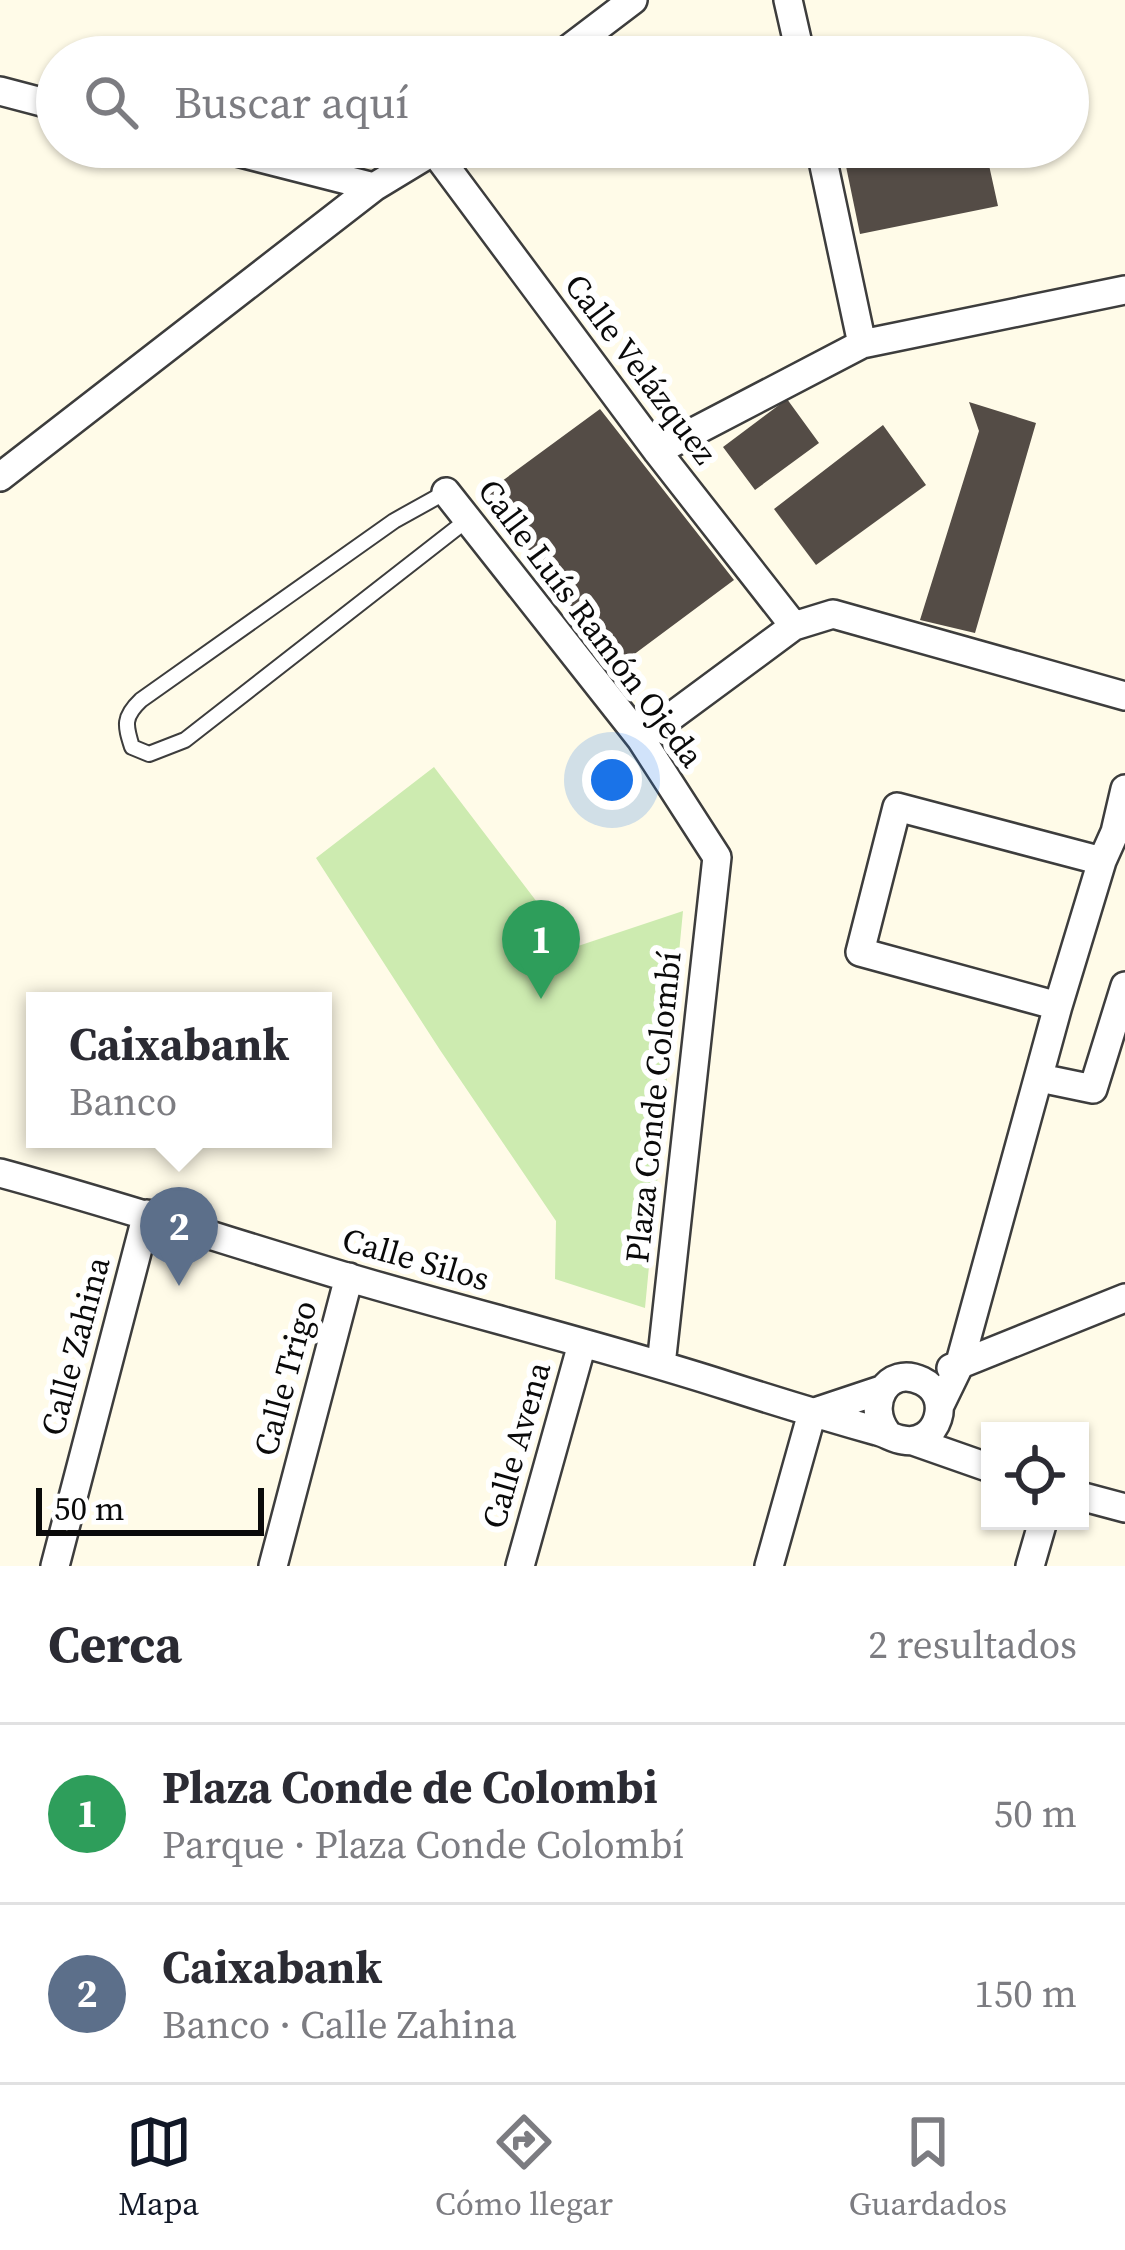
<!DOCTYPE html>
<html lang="es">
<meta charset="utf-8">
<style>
:root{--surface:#fff;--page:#f2f2f3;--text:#2b2b33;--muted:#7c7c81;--line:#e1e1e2;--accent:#111827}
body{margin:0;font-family:"Source Serif 4",serif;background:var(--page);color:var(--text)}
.controls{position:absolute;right:36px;bottom:36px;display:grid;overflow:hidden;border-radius:0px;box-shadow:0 3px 9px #0004}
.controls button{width:108px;height:108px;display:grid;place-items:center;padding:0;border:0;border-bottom:3px solid var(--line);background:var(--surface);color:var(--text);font:60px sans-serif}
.scale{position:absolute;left:36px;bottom:30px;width:228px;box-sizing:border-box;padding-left:12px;border:6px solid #0a0a0a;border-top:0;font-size:33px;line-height:42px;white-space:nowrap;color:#0a0a0a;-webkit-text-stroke:9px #fff;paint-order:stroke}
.you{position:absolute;left:612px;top:780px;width:42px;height:42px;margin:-30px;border:9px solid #fff;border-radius:50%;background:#1a73e8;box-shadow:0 0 0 18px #1a73e833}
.badge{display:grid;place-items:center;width:78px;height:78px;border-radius:50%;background:var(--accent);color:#fff;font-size:39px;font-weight:700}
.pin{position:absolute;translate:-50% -99px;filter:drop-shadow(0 3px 6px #0008)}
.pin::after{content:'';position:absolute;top:63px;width:42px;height:36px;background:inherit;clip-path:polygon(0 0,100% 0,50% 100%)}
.popup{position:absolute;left:26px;top:992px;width:306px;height:156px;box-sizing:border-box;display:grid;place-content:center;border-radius:0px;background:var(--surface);filter:drop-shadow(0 3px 9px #0005);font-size:39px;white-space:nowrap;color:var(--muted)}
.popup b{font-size:45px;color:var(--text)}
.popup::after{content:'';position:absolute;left:50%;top:100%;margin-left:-24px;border:24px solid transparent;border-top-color:var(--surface)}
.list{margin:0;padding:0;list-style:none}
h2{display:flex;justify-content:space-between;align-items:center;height:156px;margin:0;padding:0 48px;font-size:51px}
h2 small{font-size:39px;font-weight:400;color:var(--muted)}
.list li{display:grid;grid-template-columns:78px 1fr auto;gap:36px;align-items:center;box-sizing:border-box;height:180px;padding:0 48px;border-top:3px solid var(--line)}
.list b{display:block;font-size:45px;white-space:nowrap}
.list p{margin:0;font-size:39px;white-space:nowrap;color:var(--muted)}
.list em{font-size:39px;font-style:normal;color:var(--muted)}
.icon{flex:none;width:66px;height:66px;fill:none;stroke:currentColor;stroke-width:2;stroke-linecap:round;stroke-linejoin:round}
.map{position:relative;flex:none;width:1125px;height:1566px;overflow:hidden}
.search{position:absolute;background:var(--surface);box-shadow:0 3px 9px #0004;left:36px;right:36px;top:36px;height:132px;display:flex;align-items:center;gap:30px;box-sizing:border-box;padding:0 42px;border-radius:66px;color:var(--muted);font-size:45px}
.sheet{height:516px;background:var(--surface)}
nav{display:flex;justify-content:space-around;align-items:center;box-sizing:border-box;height:168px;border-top:3px solid var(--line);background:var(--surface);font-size:33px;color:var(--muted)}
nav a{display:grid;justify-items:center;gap:6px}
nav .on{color:var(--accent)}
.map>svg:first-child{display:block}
.green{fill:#cdebb0}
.building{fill:#544c46}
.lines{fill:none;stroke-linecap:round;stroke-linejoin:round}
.lane-casing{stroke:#3d3d3d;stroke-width:18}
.street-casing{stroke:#3d3d3d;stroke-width:32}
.lane{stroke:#fff;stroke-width:14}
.street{stroke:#fff;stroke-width:27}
.labels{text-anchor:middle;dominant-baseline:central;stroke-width:12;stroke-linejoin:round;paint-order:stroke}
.street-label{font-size:33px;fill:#0a0a0a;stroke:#fff}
</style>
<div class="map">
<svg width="1125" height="1566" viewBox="0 0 1125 1566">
<rect width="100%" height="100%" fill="#fffbe8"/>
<path class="green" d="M434,767L572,948L683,911L645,1308L555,1279L556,1221L440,1050L316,858Z"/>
<path class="building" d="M842,147H985L998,206L860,234Z
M787,399L819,443L755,490L723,447Z
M969,402L1036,423L975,633L920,620L979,431Z
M600,409L734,580L613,670L483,495Z
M883,425L926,485L816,565L774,509Z"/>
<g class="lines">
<g class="lane-casing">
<path id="lane" d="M446,492L394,521L141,700C123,717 125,725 132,747L149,754L185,740L467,520"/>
</g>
<g class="street-casing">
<path id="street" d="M788,0L801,57
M558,57L633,0
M0,91L57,106
M217,147L374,187
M820,147L862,344
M434,151L657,451L794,626
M657,451L862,344L1125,290
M0,477L374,187L440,147
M446,492L641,739L717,857L661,1365
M641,739L794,626L833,614L1125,696
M1058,1006L860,952L897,807L1102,861
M1040,1078L1093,1089L1125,986
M0,1173C118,1205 233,1243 350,1278C476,1315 604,1346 728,1386C778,1402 827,1417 877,1431C886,1433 894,1439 903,1440C938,1447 954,1396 922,1381C887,1364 865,1405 887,1433
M951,1368L1125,1298
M940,1405L959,1366L1058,1006L1102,861L1115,832L1125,789
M812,1413L884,1389
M913,1441L990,1468
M1080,1496L1125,1508
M55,1566L147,1214
M273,1566L349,1277
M520,1566L582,1344
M769,1566L812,1413
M1030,1566L1043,1521"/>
</g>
<use href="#lane" class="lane"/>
<use href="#street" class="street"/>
</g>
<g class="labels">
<g class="street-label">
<text transform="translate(641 369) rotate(53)">Calle Velázquez</text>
<text transform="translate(591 623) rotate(53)">Calle Luís Ramón Ojeda</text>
<text transform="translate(653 1107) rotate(-84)">Plaza Conde Colombí</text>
<text transform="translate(416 1259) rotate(16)">Calle Silos</text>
<text transform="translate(75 1346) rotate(-75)">Calle Zahina</text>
<text transform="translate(285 1378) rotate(-75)">Calle Trigo</text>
<text transform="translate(516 1445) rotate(-74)">Calle Avena</text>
</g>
</g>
</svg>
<div class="controls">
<button><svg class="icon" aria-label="locate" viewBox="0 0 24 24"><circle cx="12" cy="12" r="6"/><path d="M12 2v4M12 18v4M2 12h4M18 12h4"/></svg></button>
</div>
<div class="scale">50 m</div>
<div class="you"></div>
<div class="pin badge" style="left:541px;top:999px;background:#2e9e5b">1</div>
<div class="pin badge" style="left:179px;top:1286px;background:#5c6f8a">2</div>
<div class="popup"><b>Caixabank</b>Banco</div>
<div class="search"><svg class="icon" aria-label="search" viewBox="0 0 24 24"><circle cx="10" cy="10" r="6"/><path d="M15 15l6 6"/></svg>Buscar aquí</div>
</div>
<section class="sheet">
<h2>Cerca<small>2 resultados</small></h2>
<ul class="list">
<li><span class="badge" style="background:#2e9e5b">1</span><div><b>Plaza Conde de Colombi</b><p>Parque · Plaza Conde Colombí</p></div><em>50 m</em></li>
<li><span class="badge" style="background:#5c6f8a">2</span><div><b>Caixabank</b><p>Banco · Calle Zahina</p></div><em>150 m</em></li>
</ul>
</section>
<nav>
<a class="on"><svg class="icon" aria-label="map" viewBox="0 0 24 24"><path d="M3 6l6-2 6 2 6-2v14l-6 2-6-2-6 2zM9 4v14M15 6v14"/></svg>Mapa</a>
<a><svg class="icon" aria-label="directions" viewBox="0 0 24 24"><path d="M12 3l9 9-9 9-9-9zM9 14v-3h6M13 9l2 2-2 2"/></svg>Cómo llegar</a>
<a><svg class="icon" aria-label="saved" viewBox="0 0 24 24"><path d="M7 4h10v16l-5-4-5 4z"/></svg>Guardados</a>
</nav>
